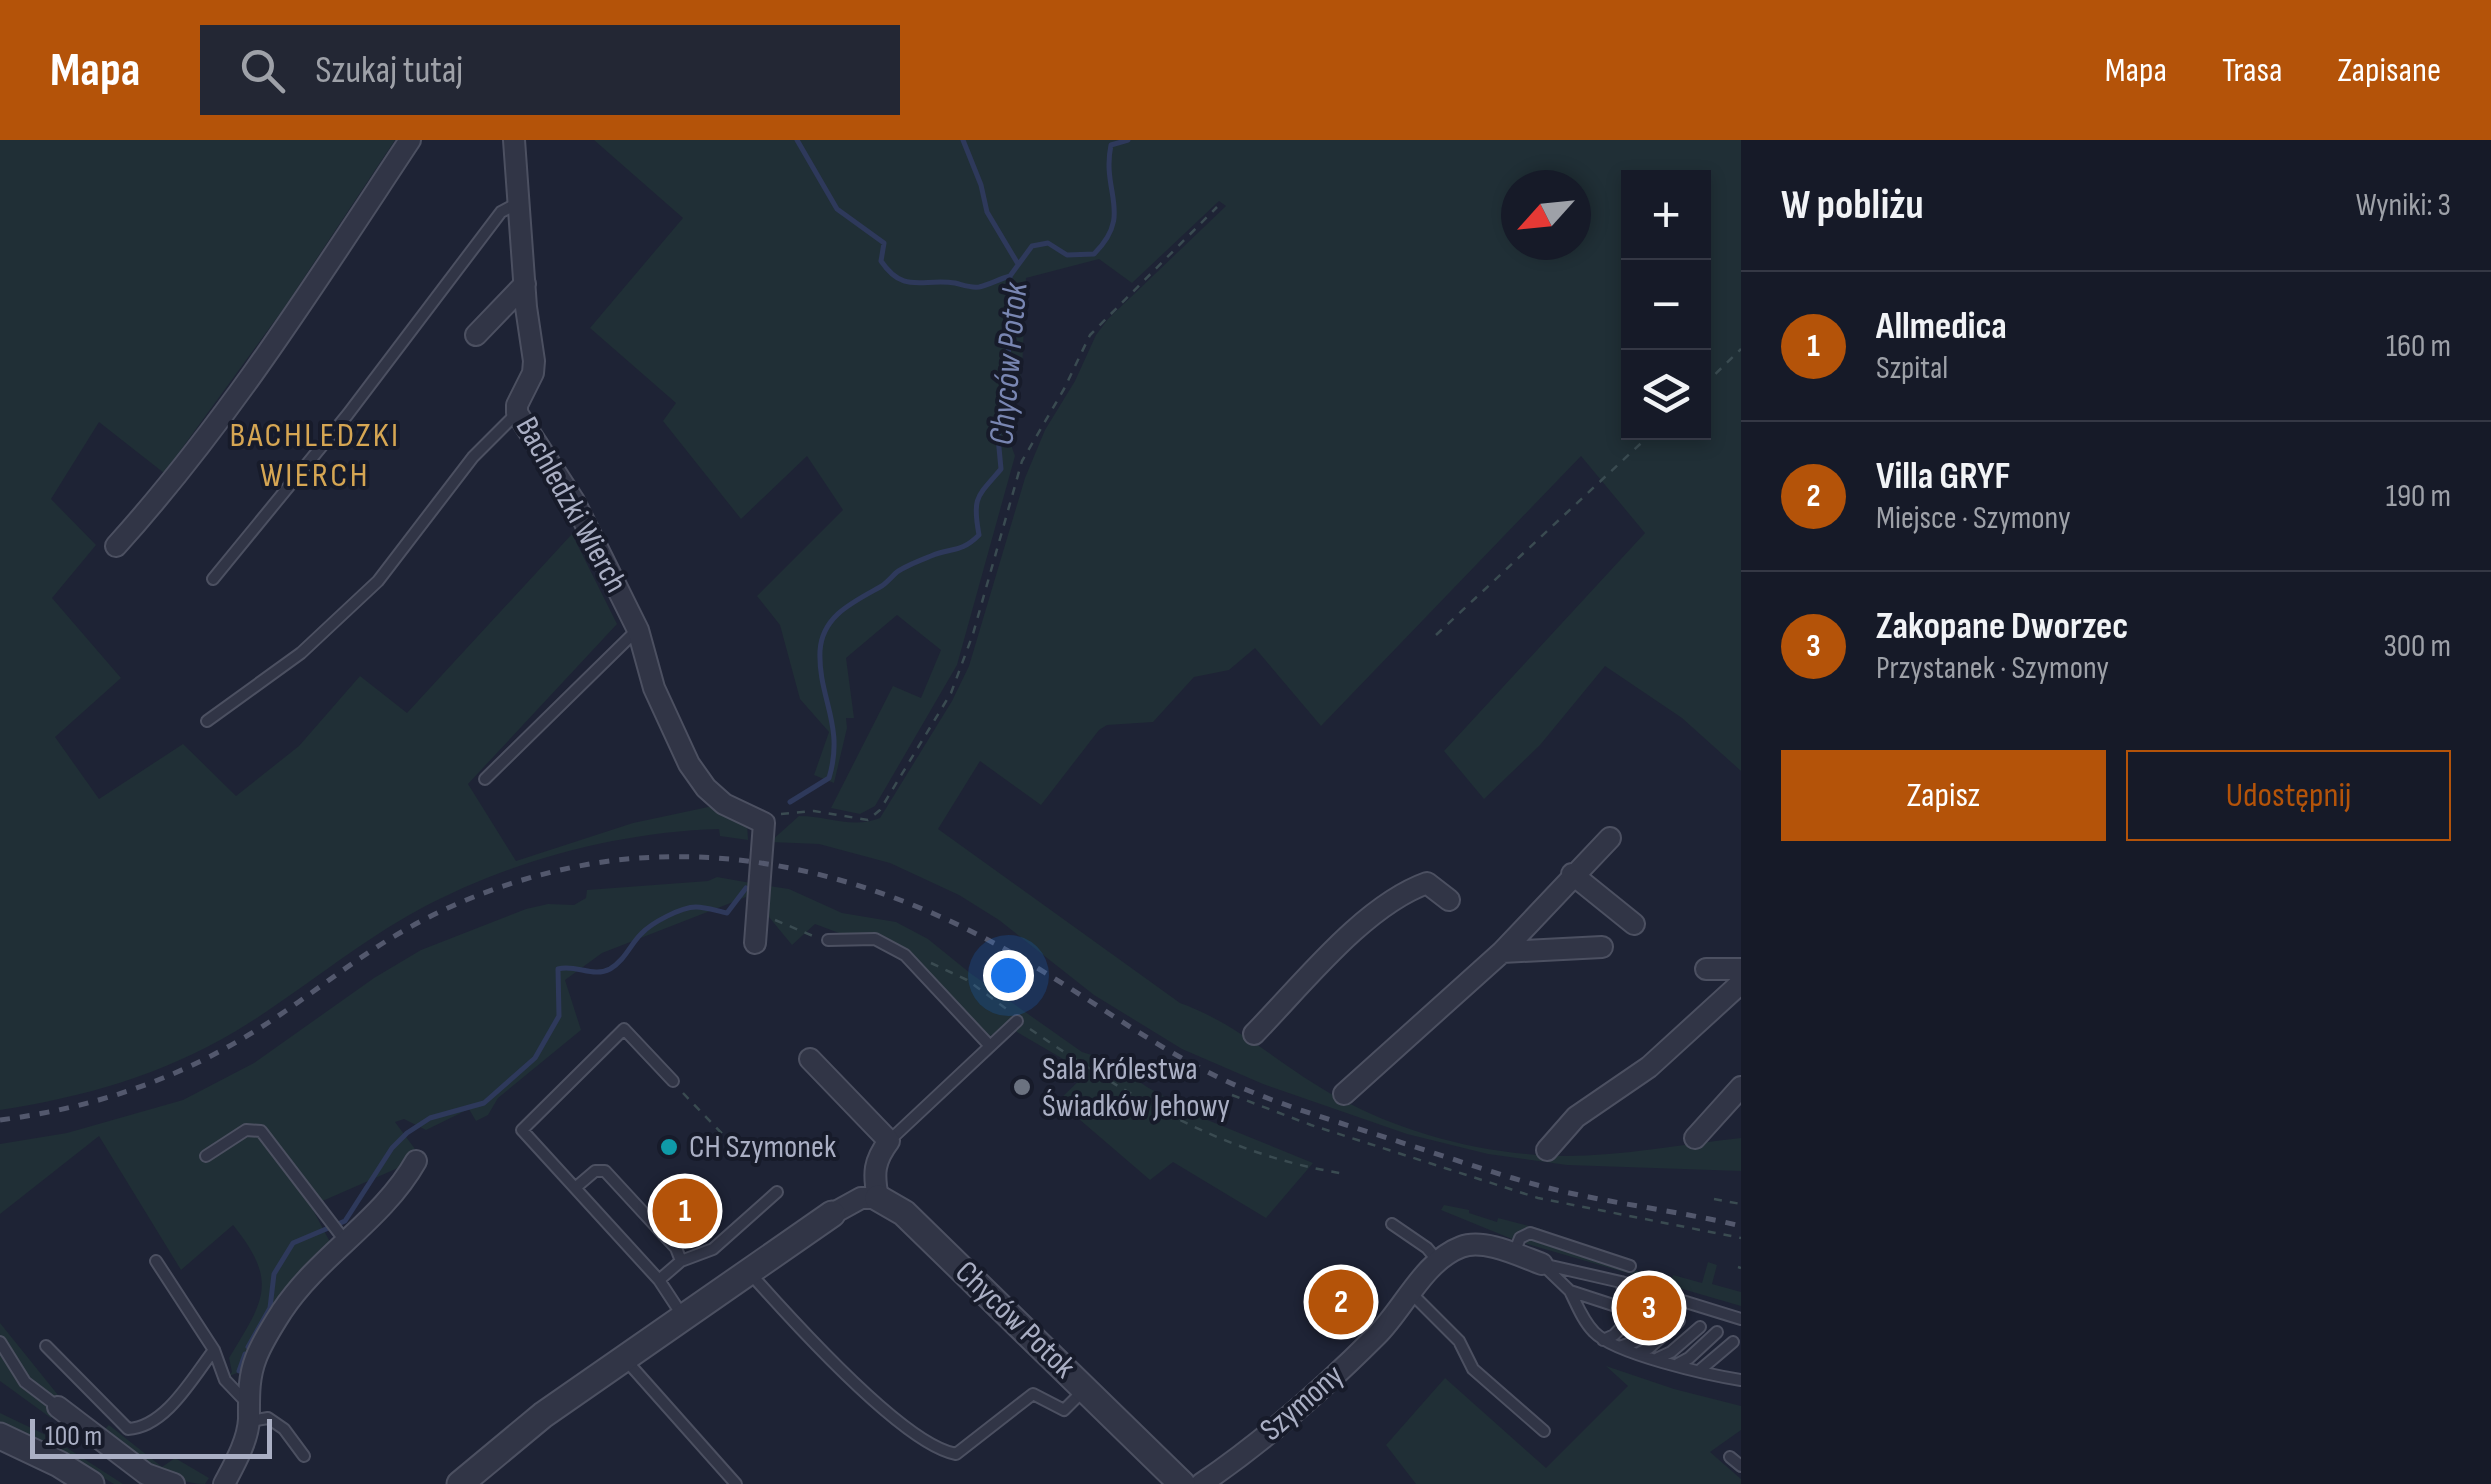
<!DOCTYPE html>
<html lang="pl">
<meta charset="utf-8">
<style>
:root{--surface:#161a28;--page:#232734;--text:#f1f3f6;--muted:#9ea1a8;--line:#353845;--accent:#b45309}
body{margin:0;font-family:"Sofia Sans Condensed",sans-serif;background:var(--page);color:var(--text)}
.controls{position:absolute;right:30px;top:30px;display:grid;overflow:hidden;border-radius:0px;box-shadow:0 5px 15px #0003}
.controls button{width:90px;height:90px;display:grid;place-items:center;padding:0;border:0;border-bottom:2px solid var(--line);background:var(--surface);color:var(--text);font:50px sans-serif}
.compass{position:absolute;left:1501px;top:30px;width:90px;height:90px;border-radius:50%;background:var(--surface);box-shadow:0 5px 15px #0003;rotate:243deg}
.scale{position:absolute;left:30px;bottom:25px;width:242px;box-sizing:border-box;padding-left:10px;border:5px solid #aaafc4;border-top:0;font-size:28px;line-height:35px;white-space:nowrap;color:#aaafc4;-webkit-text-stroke:8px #171b2a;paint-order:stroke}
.you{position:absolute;left:1008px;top:835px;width:35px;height:35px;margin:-25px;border:8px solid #fff;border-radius:50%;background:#1a73e8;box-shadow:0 0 0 15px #1a73e833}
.badge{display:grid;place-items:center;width:65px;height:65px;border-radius:50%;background:var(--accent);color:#fff;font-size:32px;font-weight:700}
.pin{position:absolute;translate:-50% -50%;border:5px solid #fff;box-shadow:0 2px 10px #0006}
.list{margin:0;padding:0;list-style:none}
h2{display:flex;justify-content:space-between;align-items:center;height:130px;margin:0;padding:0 40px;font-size:42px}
h2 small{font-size:32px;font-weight:400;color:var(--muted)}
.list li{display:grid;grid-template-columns:65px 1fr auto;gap:30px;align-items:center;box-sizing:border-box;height:150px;padding:0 40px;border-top:2px solid var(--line)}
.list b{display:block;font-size:38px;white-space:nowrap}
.list p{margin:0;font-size:32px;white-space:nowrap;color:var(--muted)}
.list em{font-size:32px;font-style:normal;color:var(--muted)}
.actions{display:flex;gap:20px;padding:30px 40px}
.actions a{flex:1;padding:22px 0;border:2px solid var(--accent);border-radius:0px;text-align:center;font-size:35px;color:var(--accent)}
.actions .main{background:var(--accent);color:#fff}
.icon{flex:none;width:55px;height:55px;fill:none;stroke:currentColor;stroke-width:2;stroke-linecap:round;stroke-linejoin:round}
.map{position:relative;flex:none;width:1741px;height:1344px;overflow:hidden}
header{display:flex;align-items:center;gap:60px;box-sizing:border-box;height:140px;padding:0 50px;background:var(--accent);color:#fff}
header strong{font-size:48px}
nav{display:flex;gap:55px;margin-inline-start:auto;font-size:35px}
.search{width:700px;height:90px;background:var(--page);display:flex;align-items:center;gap:25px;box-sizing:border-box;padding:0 35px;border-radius:0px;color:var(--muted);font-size:38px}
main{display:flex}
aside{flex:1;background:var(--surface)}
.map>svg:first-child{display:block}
.green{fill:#202f36;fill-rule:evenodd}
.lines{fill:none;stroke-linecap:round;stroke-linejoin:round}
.stream{stroke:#2e395b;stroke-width:5}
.service-casing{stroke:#4c5061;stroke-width:14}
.minor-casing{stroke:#4c5061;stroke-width:24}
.tertiary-casing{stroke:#4c5061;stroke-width:29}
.path{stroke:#3a4b51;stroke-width:2.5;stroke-dasharray:8 8;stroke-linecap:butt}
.service{stroke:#313546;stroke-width:10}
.minor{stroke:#313546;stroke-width:20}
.tertiary{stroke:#313546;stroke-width:25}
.rail{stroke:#53586d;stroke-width:5;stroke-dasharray:10 10;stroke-linecap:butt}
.worship-dot{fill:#6b7280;stroke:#171b2a;stroke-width:4}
.culture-dot{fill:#0f9aa8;stroke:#171b2a;stroke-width:4}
.labels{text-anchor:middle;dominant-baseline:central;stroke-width:8;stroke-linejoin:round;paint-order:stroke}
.street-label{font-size:32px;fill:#aaafc4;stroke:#171b2a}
.poi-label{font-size:32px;fill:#aaafc4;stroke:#171b2a;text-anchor:start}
.water-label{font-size:35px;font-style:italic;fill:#7986b2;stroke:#171b2a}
.neighbourhood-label{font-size:35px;letter-spacing:2.5px;fill:#d6a653;stroke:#171b2a}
</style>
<header>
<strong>Mapa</strong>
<div class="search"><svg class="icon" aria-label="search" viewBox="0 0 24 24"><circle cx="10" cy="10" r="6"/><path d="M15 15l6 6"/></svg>Szukaj tutaj</div>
<nav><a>Mapa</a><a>Trasa</a><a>Zapisane</a></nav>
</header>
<main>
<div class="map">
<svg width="1741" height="1344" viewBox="0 0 1741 1344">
<rect width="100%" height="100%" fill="#1e2335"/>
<path class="green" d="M0,0H395L284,168L164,333L99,282L51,359L96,405L52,458L121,538L55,597L99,659L183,604L236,656L299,606L360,536L407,573L572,394L617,484L468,644L516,721L633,683L713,666L747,683L748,700L720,696L719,689C617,692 510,721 420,769C355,804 299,853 236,891C162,935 84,957 0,970Z
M594,0H1741V631L1682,578L1605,526L1540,605L1484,659L1444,611L1645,393L1581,316L1321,586L1255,508L1229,530L1194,537L1153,582L1107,585L1099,590L1041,665L980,621L938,689L1180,863C1239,884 1283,928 1337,957C1406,995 1487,1015 1565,1016C1622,1016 1684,1004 1741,998V1031L1567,1025L1488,1014L1407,994L1263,944L1182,909L1094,855L999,780L959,755L890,723L819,704L770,702L799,676C828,676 853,689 880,678L952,561L969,526L1025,338L1045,290L1075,241L1096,195L1108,179L1226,66L1219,61L1132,143L1099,119L1026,138L1022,231L1004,285L1015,316L957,525L875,666L860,674L831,668L893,546L921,558L941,510L897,475L846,518L854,578H846L847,588L834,643L814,635L829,592L800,559L780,485L757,456L843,370L807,316L741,379L663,281L676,263L590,188L683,78ZM1628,38H1704V292H1628ZM1516,45H1576V105H1516Z
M717,737L751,743L746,757L602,813L565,840L581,890L498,958L488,975L476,981L469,969L426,990L404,979L395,982L415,1009L398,1028L311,1066L330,1102L276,1165L245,1230L229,1236L232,1232L229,1218C264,1160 279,1142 233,1085L181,1130L99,996L0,1074V1004L67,993L183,960L254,923L374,838L421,810L526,769L548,764L574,765L586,758L587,750L708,741Z
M762,745L789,749L842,773L896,782L928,799L970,833L1082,912L1108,920L1147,947L1205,979L1313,1023L1266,1078L1173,1022L1150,1040L1058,961L1087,933L1005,885L989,897L906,810L877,795L839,793L815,784L792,805L760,766Z
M1444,1065L1469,1070V1073L1497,1082L1498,1078L1541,1089L1557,1097C1540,1091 1525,1081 1512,1099L1441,1070Z
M1528,1098L1671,1141L1673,1135L1702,1143L1708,1122L1717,1125L1712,1144L1741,1152V1166L1524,1103Z
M0,1183L62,1260L51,1278L0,1241Z
M1606,1226L1674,1249L1741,1266V1290L1710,1312L1741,1339V1344H1416L1386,1305L1445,1238L1546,1328L1628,1246Z
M0,1273L50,1297L123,1344H114L58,1311L0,1284Z
M109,1285L162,1327L175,1318L209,1338L205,1344C167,1344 134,1312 103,1291Z"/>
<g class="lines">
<path class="stream" d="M797,0L837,69L884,103L881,121C904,155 922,138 955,143C963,145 970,148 979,147C989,145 999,139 1010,136
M963,0L981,45L987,72L1018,124
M790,662L829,638C845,585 818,558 820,511C822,476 853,462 880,447C887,443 891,437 897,432C905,426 921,420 931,416C951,407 960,414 979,395C972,357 977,357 1001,329L998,297L1009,206L1010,136L1032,106L1048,103L1067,115L1094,114C1134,74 1101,53 1111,5L1128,0
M248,1207L270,1168L274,1134L293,1103L345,1081L392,1008L407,993L430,978L484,963L535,918L559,876L558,829C576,824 593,838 610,829C625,820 630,805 641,794C651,783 681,767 696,767C706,767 717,771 727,773L746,748
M239,1231L245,1214"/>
<g class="service-casing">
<path id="service" d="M213,439L348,274L501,72L518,63
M207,581L301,513L378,441L473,317L516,274
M485,639L637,490
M828,800L875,799L905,815L990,906
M673,941L624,889L522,990L659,1140L682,1175
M889,1001L1017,881
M206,1016L246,990L261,991L346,1102
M575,1048L595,1031H605L676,1108L681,1121
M1392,1084L1427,1108L1438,1121
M1514,1113L1520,1098L1530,1093L1630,1126
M156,1121L214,1210L225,1240L246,1262
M1542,1124L1621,1142L1624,1153L1619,1163L1613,1165L1570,1151Z
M749,1132C788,1176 903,1305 956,1314L1033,1254L1064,1270L1085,1249
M659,1140L681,1121L713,1109L777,1052
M1621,1142L1741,1179
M1570,1151C1577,1165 1583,1181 1594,1192C1615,1214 1709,1235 1741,1240
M1412,1154L1459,1201L1473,1229L1544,1291
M1603,1200L1614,1195L1640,1169
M0,1202L25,1242L58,1267
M46,1206L128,1289C166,1287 193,1237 214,1210
M1619,1207L1634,1202L1659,1175
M1639,1213L1649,1208L1679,1181
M624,1218L736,1344
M1658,1218L1671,1212L1700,1187
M1678,1224L1689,1218L1717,1192
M1700,1230L1733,1202
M250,1281L268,1278L284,1289L304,1316
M1730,1317L1741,1326"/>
</g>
<g class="minor-casing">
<path id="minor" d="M514,0L526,167L534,221L533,233L517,265V273L574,361L638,490L654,548L689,624L706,648L724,664L764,683L755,803
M476,195L525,144
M116,406C228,282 318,139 410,0
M1572,734L1634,784
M1502,812L1602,807
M1706,829H1741
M1254,894C1302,845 1363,766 1427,743L1449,760
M810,919L889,1001C874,1021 873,1033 878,1058H861L832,1074
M1344,954L1502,812L1610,698
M1695,998L1741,947
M1547,1010L1576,977L1649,927L1741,843
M58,1267L146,1334L174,1344
M224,1344C234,1325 248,1301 249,1279C249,1259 248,1238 256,1218C262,1202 273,1185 282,1171C320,1114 382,1081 416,1021
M1201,1344C1263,1302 1324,1248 1377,1195C1404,1168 1424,1121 1461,1107C1484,1098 1520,1116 1542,1124"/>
</g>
<g class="tertiary-casing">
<path id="tertiary" d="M878,1058L904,1073L1182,1344
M0,1296L59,1324L91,1344
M460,1344L543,1275L832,1074"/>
</g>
<path class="path" d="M1704,245L1741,209
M1436,495L1653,292
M781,674L814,671L868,680L880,670L951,553L973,494L1022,321L1064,249L1090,195L1217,67
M775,780L813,796
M931,823L967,840L1009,871
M1030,889C1128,956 1226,1016 1346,1034
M683,953L734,1006L730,1010
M1232,955L1311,985L1538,1058L1741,1098
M754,1008L759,1002
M1714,1059L1741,1064
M1738,1127L1741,1128"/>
<use href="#service" class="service"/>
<use href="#minor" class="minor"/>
<use href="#tertiary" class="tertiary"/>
<path class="rail" d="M0,980C85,969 165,944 240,900C289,872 333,835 380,805C444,764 516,737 590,724C747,697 906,747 1039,829C1107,870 1169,917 1242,948C1297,971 1355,987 1412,1006C1463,1022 1513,1040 1565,1052C1623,1065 1683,1072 1741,1086"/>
</g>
<circle class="worship-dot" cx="1022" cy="947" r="10"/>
<circle class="culture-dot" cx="669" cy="1007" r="10"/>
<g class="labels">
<g class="street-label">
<text transform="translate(571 365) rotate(61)">Bachledzki Wierch</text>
<text transform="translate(1015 1180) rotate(44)">Chyców Potok</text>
<text transform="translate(1302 1263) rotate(-41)">Szymony</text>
</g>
<g class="poi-label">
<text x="1042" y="929">Sala Królestwa<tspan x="1042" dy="37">Świadków Jehowy</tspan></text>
<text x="689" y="1007">CH Szymonek</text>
</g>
<g class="water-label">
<text transform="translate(1009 224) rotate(-85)">Chyców Potok</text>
</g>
<g class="neighbourhood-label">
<text x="315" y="295">BACHLEDZKI<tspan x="315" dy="40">WIERCH</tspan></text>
</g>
</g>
</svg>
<div class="controls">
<button>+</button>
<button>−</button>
<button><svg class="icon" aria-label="layers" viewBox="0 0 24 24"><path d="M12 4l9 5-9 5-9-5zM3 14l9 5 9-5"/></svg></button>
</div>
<svg class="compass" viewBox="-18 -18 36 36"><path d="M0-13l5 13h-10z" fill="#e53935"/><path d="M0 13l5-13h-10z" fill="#9ea1a8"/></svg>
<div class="scale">100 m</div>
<div class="you"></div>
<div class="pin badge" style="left:685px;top:1071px">1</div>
<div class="pin badge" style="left:1341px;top:1162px">2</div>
<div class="pin badge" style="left:1649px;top:1168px">3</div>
</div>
<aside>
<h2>W pobliżu<small>Wyniki: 3</small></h2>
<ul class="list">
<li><span class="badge">1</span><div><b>Allmedica</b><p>Szpital</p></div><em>160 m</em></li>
<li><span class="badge">2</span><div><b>Villa GRYF</b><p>Miejsce · Szymony</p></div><em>190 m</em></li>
<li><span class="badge">3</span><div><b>Zakopane Dworzec</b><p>Przystanek · Szymony</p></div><em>300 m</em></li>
</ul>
<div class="actions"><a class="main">Zapisz</a><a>Udostępnij</a></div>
</aside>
</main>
